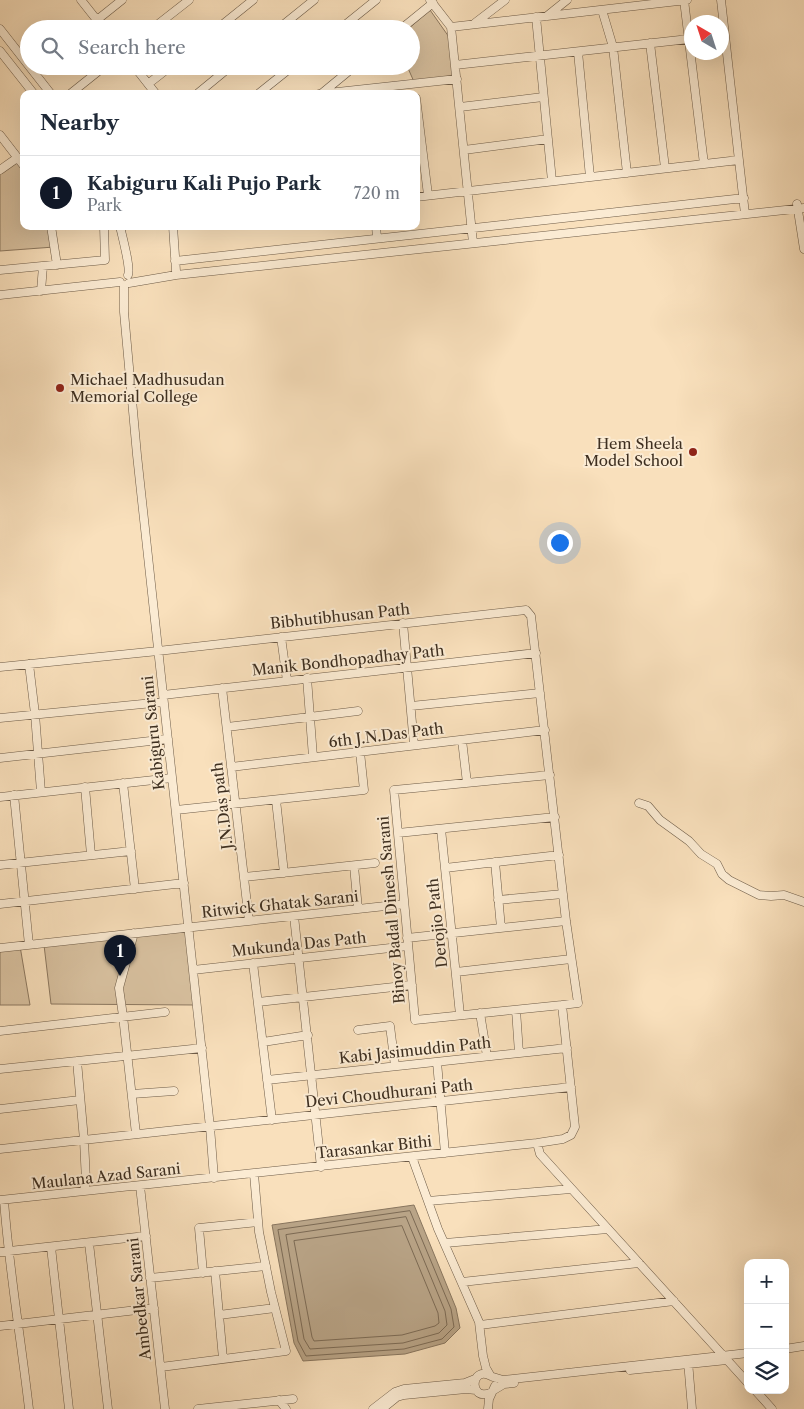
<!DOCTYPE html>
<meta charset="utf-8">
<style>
:root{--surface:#fff;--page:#f6f6f7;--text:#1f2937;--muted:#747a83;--line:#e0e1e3;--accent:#111827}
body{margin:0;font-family:"Libre Caslon Text",serif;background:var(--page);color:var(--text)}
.controls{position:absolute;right:15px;bottom:15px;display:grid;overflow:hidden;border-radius:10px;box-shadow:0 5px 20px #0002}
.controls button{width:45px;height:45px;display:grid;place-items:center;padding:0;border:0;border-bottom:1px solid var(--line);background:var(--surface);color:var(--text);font:25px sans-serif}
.compass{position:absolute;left:684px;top:15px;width:45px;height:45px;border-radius:50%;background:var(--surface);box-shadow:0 5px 20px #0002;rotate:321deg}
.you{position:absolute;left:559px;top:542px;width:18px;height:18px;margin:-12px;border:4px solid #fff;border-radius:50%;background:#1a73e8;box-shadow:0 0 0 8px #1a73e833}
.badge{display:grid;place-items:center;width:32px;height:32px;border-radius:50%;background:var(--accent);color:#fff;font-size:16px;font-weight:700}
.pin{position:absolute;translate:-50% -41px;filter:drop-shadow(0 1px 2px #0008)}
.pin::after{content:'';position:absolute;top:26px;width:18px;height:15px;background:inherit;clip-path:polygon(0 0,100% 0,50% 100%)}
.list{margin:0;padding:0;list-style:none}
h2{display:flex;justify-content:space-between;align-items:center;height:65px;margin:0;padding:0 20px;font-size:21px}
h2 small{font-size:16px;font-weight:400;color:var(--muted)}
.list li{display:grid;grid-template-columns:32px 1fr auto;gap:15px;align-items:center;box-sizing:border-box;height:75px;padding:0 20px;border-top:1px solid var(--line)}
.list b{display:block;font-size:19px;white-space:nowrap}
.list p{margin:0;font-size:16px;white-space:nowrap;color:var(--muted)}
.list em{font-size:16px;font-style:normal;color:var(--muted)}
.icon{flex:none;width:28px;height:28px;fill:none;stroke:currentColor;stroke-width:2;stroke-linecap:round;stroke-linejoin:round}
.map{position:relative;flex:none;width:804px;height:1409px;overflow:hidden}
.search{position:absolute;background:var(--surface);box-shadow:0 5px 20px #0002;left:20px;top:20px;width:400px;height:55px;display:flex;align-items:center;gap:12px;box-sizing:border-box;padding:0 18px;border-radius:28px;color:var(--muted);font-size:19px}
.panel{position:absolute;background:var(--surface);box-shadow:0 5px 20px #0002;left:20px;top:90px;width:400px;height:140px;border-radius:10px}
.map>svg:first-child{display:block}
.green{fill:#d9c2a1;stroke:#8c7860}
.water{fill:#b9a487;stroke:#88755e}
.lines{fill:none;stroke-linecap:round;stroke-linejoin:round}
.shore{stroke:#7c6a54;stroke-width:1}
.minor-casing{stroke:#6d5b47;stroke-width:9}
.minor{stroke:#fbebd3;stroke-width:8}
.poi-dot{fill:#8f2418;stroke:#fbebd3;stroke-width:2}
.labels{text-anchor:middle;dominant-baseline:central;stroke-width:4;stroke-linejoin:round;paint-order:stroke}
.poi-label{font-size:15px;fill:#3e2f20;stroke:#fbebd3;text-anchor:start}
.street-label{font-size:15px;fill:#3e2f20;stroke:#fbebd3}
</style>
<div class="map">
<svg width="804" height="1409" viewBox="0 0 804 1409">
<rect width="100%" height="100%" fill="#f9e0bc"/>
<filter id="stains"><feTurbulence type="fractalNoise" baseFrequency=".004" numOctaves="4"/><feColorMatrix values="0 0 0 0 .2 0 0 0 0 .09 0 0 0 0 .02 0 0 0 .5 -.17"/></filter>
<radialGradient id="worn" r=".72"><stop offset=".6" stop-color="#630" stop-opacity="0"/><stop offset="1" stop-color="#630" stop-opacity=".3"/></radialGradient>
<path class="green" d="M430,10L449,37L453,75L415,84L407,66H411V29H408Z
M16,160L24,169V226H51L54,247L0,251V172Z
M189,927L195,1005L51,1004L44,945Z
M20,946L30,1005H0V948Z"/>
<path class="water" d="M414,1205L456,1308L460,1328L445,1343L405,1354L303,1361L294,1343L272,1225Z"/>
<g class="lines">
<path class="shore" d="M410,1211L451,1309L454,1327L442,1339L404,1349L306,1356L298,1341L278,1230Z
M406,1217L445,1311L447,1325L439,1333L403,1343L310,1349L304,1339L286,1235Z
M402,1226L438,1313L439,1323L435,1326L402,1335L314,1341L312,1337L294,1241Z"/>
<g class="minor-casing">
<path id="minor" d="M81,0L104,29
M430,0L451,27L473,243
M684,0L704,164
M721,0L745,214
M602,10L613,47L627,173
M547,16L567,0
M536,17L552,181
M97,20L122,0
M475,23L505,0
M451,27L687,0
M0,29L29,66
M152,29L189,0
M217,29L253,0
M278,29L314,0
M340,29L376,0
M401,29L433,3
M650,43L665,168
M0,51L34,94
M578,52L590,177
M455,65L689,39
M29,66L51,94
M134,66L156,94
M148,84L171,66
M70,94L105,66
M197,94L231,66
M258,94L293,66
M319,94L457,79
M321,94L355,66
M416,98L428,195
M460,107L543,97
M0,135L24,166
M464,150L548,139
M0,170L17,158
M416,197L739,160
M797,204L804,249
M51,226L57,265
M120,226C122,236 131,268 128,275
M173,226L176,271
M376,226L377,238
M175,261L744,198
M0,270L105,260L104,226
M129,283L176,275L804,208
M124,285V312L137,455L210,1127L214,1178
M41,291L43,266
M0,295L120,282
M403,623L414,745
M281,637L287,681
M29,664L35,714L41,792
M0,667L158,651L526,610L531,616L566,921L578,1003L562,1005
M307,678L313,757
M222,688L249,921
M163,695L536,653
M411,706L540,693
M0,718L163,702
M227,727L358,711
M462,740L467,783
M0,758L168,739
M231,767L545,730
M123,783L135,889
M85,787L91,855
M14,795L29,945
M0,797L172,778
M276,800L284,873
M639,803L648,806L660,820L689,841L701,854L717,864L722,874L729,880L759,895L771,896L784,895L804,902
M176,810L364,790L360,752
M441,829L460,1015
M398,833L555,817
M495,862L501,928
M0,865L131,851
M354,866L358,909
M445,868L559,855
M244,877L375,863
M498,900L563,894
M0,904L184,883
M294,916L321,1167
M134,933L119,988L123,1016L136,1134
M407,938L566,921
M0,948L404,904
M253,963L272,1120
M193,970L408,946
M456,972L571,959
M258,1002L412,985
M516,1010L519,1053
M480,1013L487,1056
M358,1030L390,1026L395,1066
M0,1031L165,1012
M263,1042L308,1035
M77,1061L84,1140L86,1181L84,1191
M437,1062L445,1153
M0,1069L202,1048
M267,1080L567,1048
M132,1094L174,1091
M0,1109L80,1100
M537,1143L540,1154L748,1383
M0,1149L571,1087
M412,1157L438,1229L479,1322L483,1356L486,1368L490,1375
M140,1186L165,1409
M0,1200L537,1143L563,1139L571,1135L575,1127L562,1005L415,1020L394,790L550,775
M4,1200C9,1270 21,1339 29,1409
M428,1201L571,1189
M89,1243L108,1409
M445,1243L608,1229
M51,1247L69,1409
M0,1252L146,1236
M215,1271L223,1359
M203,1273L199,1228L258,1222
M150,1278L266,1266
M462,1282L639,1263
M219,1315L275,1308
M480,1325L674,1301
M0,1326L154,1308
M785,1349L804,1346
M688,1361L692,1409
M161,1367L286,1351L271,1292L259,1232L254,1174
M630,1370L727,1360
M491,1376C470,1364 468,1404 492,1392
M493,1377L503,1380L748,1353
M494,1390L504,1384L514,1383
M755,1390L772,1409
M279,1400L286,1409
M198,1409L293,1399
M373,1409L395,1392L404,1389L465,1383L475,1379
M382,1409L397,1397L404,1395L466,1389L476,1390
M488,1409L489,1399L495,1386"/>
</g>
<use href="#minor" class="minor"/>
</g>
<g class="poi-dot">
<circle cx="60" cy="388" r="5"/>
<circle cx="693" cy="452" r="5"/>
</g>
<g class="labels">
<g class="poi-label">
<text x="70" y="379">Michael Madhusudan<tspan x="70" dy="17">Memorial College</tspan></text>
<text x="683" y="443" text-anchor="end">Hem Sheela<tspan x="683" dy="17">Model School</tspan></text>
</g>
<g class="street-label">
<text transform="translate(340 616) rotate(-6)">Bibhutibhusan Path</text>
<text transform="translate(348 660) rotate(-6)">Manik Bondhopadhay Path</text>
<text transform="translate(153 733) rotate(-96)">Kabiguru Sarani</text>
<text transform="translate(386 735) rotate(-7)">6th J.N.Das Path</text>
<text transform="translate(222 806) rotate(-97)">J.N.Das path</text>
<text transform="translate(280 904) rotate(-6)">Ritwick Ghatak Sarani</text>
<text transform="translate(391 910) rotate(-95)">Binoy Badal Dinesh Sarani</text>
<text transform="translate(437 923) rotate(-96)">Derojio Path</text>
<text transform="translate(299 944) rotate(-6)">Mukunda Das Path</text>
<text transform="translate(415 1050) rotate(-6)">Kabi Jasimuddin Path</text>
<text transform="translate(389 1093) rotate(-6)">Devi Choudhurani Path</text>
<text transform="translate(374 1147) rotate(-6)">Tarasankar Bithi</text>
<text transform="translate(106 1176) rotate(-6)">Maulana Azad Sarani</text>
<text transform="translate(139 1299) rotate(-96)">Ambedkar Sarani</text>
</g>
</g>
<rect width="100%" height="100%" filter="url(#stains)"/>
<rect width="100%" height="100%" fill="url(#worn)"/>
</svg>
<div class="controls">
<button>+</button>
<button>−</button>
<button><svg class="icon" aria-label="layers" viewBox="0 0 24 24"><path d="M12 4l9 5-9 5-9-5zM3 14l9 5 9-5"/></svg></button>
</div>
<svg class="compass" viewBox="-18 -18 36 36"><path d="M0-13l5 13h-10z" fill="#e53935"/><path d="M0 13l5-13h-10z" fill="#747a83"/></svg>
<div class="you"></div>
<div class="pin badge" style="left:120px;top:976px">1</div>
<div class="search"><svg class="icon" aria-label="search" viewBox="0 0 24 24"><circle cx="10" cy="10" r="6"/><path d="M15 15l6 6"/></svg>Search here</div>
<section class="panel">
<h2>Nearby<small></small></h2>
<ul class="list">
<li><span class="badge">1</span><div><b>Kabiguru Kali Pujo Park</b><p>Park</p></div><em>720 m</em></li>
</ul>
</section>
</div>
